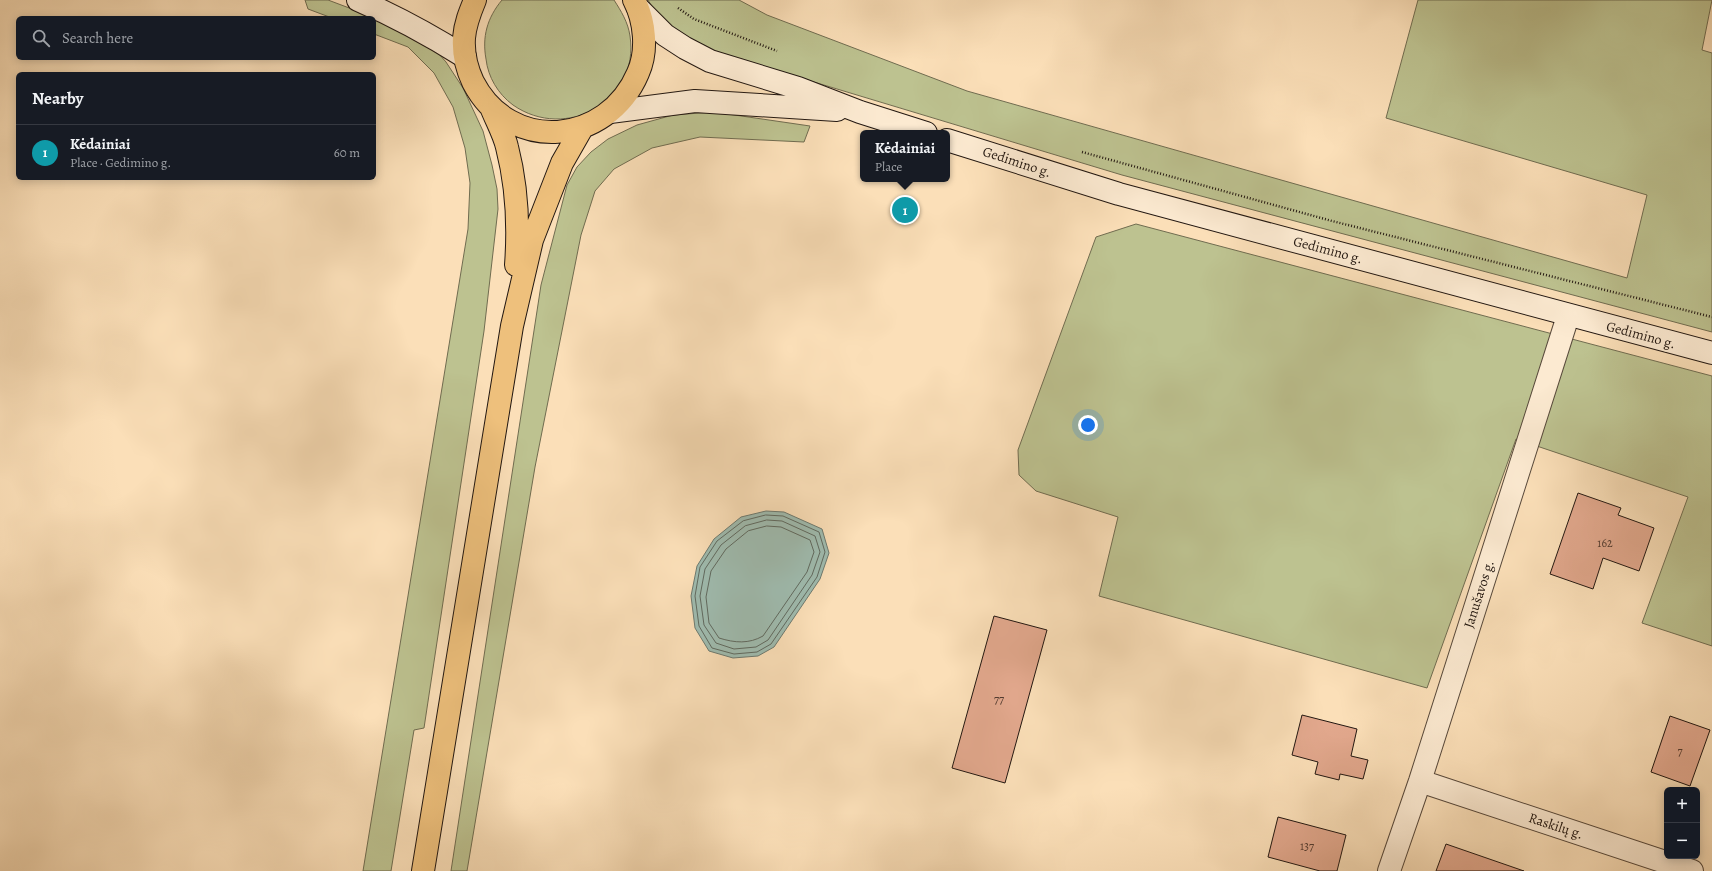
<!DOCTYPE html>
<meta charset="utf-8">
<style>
:root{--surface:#171b24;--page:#242831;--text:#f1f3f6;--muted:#9ea1a6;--line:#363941;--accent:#7c3aed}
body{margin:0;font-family:Alegreya,serif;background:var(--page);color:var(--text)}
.controls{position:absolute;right:12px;bottom:12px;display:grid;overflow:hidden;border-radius:6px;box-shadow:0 2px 10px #0003}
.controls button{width:36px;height:36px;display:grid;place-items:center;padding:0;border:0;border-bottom:1px solid var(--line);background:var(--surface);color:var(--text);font:20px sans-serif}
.you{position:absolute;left:1088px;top:425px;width:14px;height:14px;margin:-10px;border:3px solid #fff;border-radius:50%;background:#1a73e8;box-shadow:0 0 0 6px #1a73e833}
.badge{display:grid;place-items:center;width:26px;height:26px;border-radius:50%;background:var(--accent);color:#fff;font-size:13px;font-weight:700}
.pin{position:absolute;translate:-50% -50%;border:2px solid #fff;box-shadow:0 1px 4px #0006}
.popup{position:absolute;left:860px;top:130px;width:90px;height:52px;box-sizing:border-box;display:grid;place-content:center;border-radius:6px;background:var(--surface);filter:drop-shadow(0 1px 3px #0005);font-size:13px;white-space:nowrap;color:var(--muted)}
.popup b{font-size:15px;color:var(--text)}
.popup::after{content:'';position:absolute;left:50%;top:100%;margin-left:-8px;border:8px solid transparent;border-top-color:var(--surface)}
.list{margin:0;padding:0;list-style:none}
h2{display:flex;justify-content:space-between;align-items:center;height:52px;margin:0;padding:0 16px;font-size:17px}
h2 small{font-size:13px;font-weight:400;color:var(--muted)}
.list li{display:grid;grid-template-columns:26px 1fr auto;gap:12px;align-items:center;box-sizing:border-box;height:56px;padding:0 16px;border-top:1px solid var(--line)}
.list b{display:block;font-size:15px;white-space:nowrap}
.list p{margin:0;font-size:13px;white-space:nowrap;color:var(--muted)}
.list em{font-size:13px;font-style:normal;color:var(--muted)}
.icon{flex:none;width:22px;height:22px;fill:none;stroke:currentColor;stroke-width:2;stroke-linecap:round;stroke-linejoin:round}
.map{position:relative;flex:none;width:1712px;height:871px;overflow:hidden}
.search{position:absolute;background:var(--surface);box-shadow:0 2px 10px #0003;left:16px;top:16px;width:360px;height:44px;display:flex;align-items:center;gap:10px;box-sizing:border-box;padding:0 14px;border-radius:6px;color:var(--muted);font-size:15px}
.panel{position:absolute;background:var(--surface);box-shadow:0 2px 10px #0003;left:16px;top:72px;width:360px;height:108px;border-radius:6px}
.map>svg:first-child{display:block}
.green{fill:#bdc290;stroke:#706c50}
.water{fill:#9fbcb0;stroke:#6d7a70}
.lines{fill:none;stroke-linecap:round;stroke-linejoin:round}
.shore{stroke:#606a60;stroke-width:1}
.building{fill:#e2a88d;stroke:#221711}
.minor-casing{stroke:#58493b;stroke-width:24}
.secondary-casing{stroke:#221711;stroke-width:24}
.primary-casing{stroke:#221711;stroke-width:24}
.path{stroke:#221711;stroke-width:2.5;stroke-dasharray:1 2;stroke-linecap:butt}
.minor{stroke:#fcead1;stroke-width:22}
.secondary{stroke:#fcead1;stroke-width:22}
.primary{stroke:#eec07c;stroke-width:22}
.labels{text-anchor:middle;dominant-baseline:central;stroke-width:3;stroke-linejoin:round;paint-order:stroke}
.number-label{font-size:12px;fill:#523b30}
.street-label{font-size:14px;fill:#221711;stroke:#fcead1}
</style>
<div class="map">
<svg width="1712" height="871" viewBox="0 0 1712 871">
<rect width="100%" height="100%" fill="#fbdfb8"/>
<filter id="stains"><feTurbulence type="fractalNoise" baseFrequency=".005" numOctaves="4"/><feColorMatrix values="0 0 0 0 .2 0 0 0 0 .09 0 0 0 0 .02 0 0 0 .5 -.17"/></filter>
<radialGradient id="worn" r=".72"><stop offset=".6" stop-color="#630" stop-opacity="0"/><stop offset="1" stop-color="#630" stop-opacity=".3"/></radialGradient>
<path class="green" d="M305,0H328L413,32L430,44L446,62L463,88L483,131L492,165L497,189L498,209L484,331L424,728L414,730L391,871H363L468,229L470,183L465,148L453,107L434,73L408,47L374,34V18H332L308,9Z
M502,0H614C621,11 628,22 630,36C640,101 566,142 513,105C498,94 488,77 486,59C482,37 487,18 502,0Z
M648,0H739L767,15L967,91L1627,278L1647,195L1386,118L1418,0H1712L1702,50L1712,53V332L1122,175L731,57L680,39L659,18Z
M714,112L810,126L804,142L700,137L652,148L614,169L595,191L581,235L535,467L467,871H451L541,285L567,185L577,167L591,152L608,139L637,125L673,115Z
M1136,224L1712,376V646L1642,623L1688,497L1516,439L1427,688L1099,596L1118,517L1036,491L1019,475L1018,450L1096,237Z"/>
<path class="water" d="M766,511L784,512L822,529L829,553L820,579L774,647L758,656L733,658L709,651L695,628L691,596L697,566L714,539L741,517Z"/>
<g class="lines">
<path class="shore" d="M766,515L783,516L819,532L825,552L817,577L771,644L757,652L734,654L712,648L699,626L695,596L700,567L717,541L743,521Z
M767,520L782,521L815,536L820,552L812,575L768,640L756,647L734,649L716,643L704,625L700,596L705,569L721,545L745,526Z
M767,526L781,527L810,540L814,552L807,572L763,636C749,644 735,643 719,638L709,623L706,597L711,571L726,549L748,531Z"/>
</g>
<path class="building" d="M1578,493L1621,508L1618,515L1654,528L1639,571L1603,558L1593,589L1550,574Z
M994,616L1047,630L1005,783L952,768Z
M1302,715L1357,729L1351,756L1368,760L1363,779L1340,774L1339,780L1315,774L1318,762L1292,755Z
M1670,716L1710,730L1690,786L1651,772Z
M1278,817L1346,835L1337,871H1320L1268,857Z
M1446,844L1524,871H1436Z"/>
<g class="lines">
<g class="minor-casing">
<path id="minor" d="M1420,781L1692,871
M1389,871L1420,781L1568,316"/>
</g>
<g class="secondary-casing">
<path id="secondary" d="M358,0C395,16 430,35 465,57
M638,8L665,35L685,48L710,61L798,88L860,112L926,133
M610,112L695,101L837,110
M947,140L1119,194L1712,353"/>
</g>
<g class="primary-casing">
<path id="primary" d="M475,0C470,12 465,24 464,38C463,53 467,69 473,82C510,154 607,146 638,73C648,51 645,21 634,0
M491,107C496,120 504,134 507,147C517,186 519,225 516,265
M423,871L512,326L532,240L562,163L582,128"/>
</g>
<path class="path" d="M678,8L694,19L777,51
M1082,152L1332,221L1712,317"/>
<use href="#minor" class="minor"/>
<use href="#secondary" class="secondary"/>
<use href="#primary" class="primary"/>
</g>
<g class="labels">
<g class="number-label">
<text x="1605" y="543">162</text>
<text x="999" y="699">77</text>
<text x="1680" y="751">7</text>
<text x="1307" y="846">137</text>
</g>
<g class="street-label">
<text transform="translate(1017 162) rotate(18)">Gedimino g.</text>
<text transform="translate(1328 250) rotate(15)">Gedimino g.</text>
<text transform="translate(1641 335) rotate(15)">Gedimino g.</text>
<text transform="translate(1479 594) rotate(-72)">Janušavos g.</text>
<text transform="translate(1556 826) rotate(18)">Raskilų g.</text>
</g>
</g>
<rect width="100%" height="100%" filter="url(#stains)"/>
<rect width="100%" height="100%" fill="url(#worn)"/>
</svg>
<div class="controls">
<button>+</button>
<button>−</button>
</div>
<div class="you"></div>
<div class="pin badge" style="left:905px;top:210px;background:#0f9aa8">1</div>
<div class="popup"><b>Kėdainiai</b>Place</div>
<div class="search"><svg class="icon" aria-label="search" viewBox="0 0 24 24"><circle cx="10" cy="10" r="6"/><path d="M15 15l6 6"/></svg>Search here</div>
<section class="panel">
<h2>Nearby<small></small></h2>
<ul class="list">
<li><span class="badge" style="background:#0f9aa8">1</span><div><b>Kėdainiai</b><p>Place · Gedimino g.</p></div><em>60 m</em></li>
</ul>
</section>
</div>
